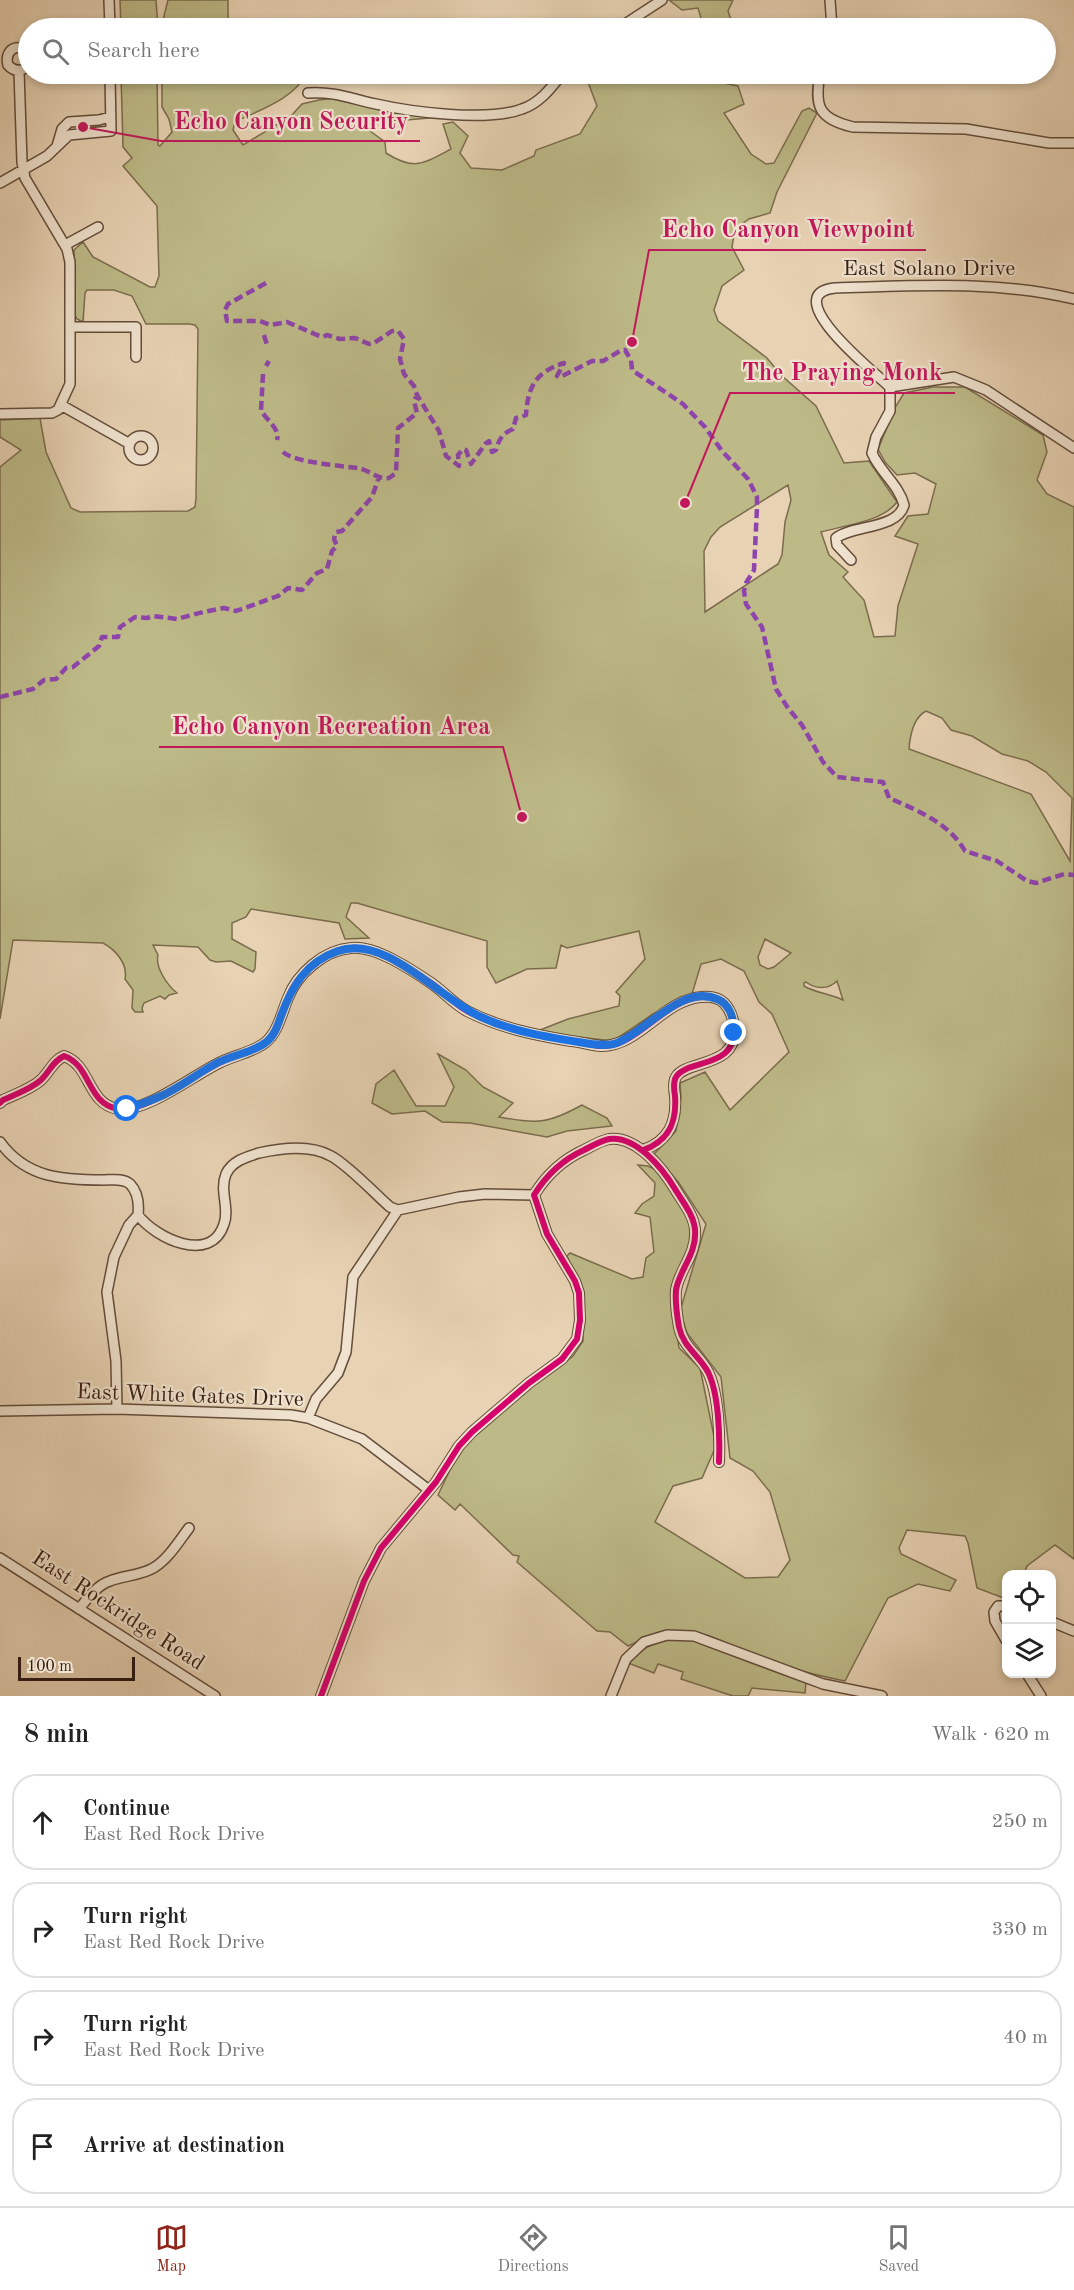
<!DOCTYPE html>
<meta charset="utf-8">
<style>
:root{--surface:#fff;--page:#f6f6f6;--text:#222;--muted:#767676;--line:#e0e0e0;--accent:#8f2418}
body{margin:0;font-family:"Old Standard TT",serif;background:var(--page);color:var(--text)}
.controls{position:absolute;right:18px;bottom:18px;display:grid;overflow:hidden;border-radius:12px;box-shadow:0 3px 9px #0003}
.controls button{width:54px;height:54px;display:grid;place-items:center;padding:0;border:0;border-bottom:2px solid var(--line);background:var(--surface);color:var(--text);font:30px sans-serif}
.scale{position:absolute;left:18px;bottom:15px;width:117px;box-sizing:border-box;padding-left:6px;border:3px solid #391f12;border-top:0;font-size:16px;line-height:21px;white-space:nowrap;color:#391f12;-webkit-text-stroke:4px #efe2ce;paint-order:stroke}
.stop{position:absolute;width:18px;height:18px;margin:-14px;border:4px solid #1a73e8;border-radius:50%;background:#fff}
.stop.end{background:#1a73e8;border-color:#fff;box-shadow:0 2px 6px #0008}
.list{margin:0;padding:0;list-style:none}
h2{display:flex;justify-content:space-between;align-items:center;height:78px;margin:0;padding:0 24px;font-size:26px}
h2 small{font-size:20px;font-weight:400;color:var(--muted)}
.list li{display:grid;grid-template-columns:39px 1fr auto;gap:18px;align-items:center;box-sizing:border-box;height:96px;margin:0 12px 12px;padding:0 12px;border:2px solid var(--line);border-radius:24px}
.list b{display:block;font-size:22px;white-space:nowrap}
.list p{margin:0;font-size:20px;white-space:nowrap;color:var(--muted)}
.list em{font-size:20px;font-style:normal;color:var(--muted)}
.icon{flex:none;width:33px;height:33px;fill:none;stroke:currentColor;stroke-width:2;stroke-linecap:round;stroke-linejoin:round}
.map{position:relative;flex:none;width:1074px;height:1696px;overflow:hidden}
.search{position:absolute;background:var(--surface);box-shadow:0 3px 9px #0003;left:18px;right:18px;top:18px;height:66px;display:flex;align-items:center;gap:15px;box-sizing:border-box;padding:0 21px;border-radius:33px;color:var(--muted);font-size:22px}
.sheet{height:510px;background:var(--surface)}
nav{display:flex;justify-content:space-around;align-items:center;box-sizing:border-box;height:84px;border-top:2px solid var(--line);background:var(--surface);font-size:16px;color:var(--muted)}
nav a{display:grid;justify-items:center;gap:3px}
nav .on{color:var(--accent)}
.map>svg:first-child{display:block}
.green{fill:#bdba88;stroke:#7b6c4d;stroke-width:1.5;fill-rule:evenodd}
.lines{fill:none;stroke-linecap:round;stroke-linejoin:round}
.minor-casing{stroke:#644c3a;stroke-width:12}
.minor{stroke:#efe2ce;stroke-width:9}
.quiet{stroke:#8e44ad;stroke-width:4.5;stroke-dasharray:9 4.5;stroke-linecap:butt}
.cycleway-casing{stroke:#efe2ce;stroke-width:10}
.cycleway{stroke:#d6006c;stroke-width:6}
.route{stroke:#1a73e8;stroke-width:8}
.labels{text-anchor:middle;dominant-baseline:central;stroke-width:4.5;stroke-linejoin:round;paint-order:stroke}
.street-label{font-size:22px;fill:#391f12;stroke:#efe2ce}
.leader{fill:none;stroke:#c2185b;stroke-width:2}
.callout-dot{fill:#c2185b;stroke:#efe2ce;stroke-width:2}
.callout-label{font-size:24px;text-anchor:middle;font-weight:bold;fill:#c2185b;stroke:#efe2ce;stroke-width:4.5;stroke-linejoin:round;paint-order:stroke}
</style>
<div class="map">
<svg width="1074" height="1696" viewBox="0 0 1074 1696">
<rect width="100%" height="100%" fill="#e7d2b3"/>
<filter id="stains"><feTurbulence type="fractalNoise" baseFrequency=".00333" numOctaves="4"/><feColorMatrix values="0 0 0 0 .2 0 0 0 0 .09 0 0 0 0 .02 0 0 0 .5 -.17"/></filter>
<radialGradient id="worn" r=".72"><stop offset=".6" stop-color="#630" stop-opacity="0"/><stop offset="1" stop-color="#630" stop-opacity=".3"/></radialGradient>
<path class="green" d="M120,0H156L158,28H121Z
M168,0H228V28H161Z
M669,0H733L728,11L734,28H704L698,8L682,10Z
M121,74H157L158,145L160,146L172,132L169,119L162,107V74H306C294,99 259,110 235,122L233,130L243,145L291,116L302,104L319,100L336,98L380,110L441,117L371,123L370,131L385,142L386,153C414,171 423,164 451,149L443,124L453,122L468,136L460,153L471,168L502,170L534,156L536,150L580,134L597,106L585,74H724L723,83L738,86L744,104L724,113L751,154L766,164L774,163L802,111L809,108L817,113L777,192L770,213L749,219L735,229L732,247L744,270L722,286L714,310L718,321L767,358L781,375L816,406L844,463L869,461L897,502C882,522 845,525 821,532L829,555L848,572L843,577L864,600L874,637L895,636L898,606L918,544L895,536L908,516L928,514L936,484L915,473L897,475L885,462L878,449L896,406L904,393L933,387H965L1043,435L1047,452L1037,480L1047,494L1074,507V1559L1055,1545L1027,1566L1024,1574H1006V1599L977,1588L968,1543L965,1536L907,1530L899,1548L901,1554L956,1580L950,1591L918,1584L888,1598L845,1681C815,1675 785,1668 756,1656C734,1648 710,1632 686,1631C664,1630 647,1637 628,1646L610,1632L597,1631L517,1562L519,1556L513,1555L460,1504L455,1510L438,1495L461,1447L536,1381L557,1369L573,1356L583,1341L581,1287L567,1256L570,1253L632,1279L643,1277L646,1258L654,1252L650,1217L635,1213L642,1204L654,1196L655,1183L638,1165L648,1166L661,1172L691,1224L690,1248L673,1309L679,1348L700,1368L716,1446L702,1478L673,1486L655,1522L745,1578L778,1577L790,1560L770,1492L753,1471L730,1458L721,1377L687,1333L680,1311L706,1224L679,1183L654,1154L676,1131L681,1098L680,1083L705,1072L730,1110L789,1052L772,1014L759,1002L744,971L721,959L701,964L692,994L653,1014L613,1041L535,1032L568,1019L619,1006L620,996L616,992L645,959L639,931L567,948L561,945L556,968L527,969L496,983L487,967V941L357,903H351L346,917L369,938L345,939L339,923L251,909L246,917L232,923V939L256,952L255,969L253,972L231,961L216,962L210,960L198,947L153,945L158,955C155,967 167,985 177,993L169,995L165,999L160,996L144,1003L142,1008L143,1012H135L132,1008L133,990L125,979C128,964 116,950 103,943L13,940L0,1019V467L21,450L0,437V420L40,418L46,452L71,508L80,512L188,511L195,507L196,498L198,329L195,325L189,324H146L132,296L114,290H87L85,293L83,322L77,319L74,313V250L83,242L93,257L150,287H155L159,276L157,206L123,166L132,158L123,147ZM788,485L791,500L785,522L782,555L778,564L705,612L704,551L711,537L720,527ZM926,711L942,718L951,730L972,736L1002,754L1028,761L1046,772L1072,798L1070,861L1031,794L909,749C910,735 913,718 926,711ZM765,939L791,953L774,967L768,969L760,965L758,957ZM837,981L843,1000C831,994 816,993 804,986V983L806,982C815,989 828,990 837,981Z
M438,1054L466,1070L483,1087L513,1103L499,1117C536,1124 548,1124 582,1105L607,1118L612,1126L567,1131L547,1137L470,1123L442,1122L425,1111L392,1114L372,1103L376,1084L394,1070L416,1106H445L454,1087Z
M676,1638L694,1639L806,1682L805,1693L752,1688L748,1696H733L681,1679L683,1672L658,1664L654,1673L628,1663C641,1647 656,1642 676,1638Z"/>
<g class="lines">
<g class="minor-casing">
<path id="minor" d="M109,0L110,28
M830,0L832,28
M619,28L662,0
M28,53C17,41 4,51 8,65C14,72 23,72 28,65
M820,74C814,107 819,119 853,127L966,129L1049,143H1074
M308,93C333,91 352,99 376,104C411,112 488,122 522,109C540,103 551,88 562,74
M57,146L62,129L69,122L99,120L110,117
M0,183L47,156L69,135L111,131L110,74
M65,245L98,227
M70,327H136V357
M890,387C875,373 776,294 835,288C914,286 996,280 1074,299
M61,405L130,444
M0,414L52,413L58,410L70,384V262L67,249L25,178L22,162L19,71
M129 448a12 12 0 1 1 24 0a12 12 0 1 1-24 0Z
M851,560L837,545L836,538C853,525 898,529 904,505C899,485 880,472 872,453L876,437L890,411V387L954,377L986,390L1074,448
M0,1103L3,1100C16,1094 31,1089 41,1080C50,1071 53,1061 64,1056C91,1065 87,1104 118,1109C146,1113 195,1074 221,1062C235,1055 254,1052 266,1042C278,1032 282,1012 288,998C297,974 324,950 351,948C375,945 412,970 431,983C444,992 453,1003 467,1011C500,1028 535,1035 571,1041C581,1042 591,1045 601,1046C638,1047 663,1000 701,997C710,996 718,997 724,1003C730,1009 733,1018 734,1026C739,1069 686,1059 676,1077C673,1082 674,1090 675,1096C677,1122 669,1141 643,1150
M0,1142C26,1178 62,1180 104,1180C112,1180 123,1178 130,1184C138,1192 139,1205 138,1215
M138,1215C155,1238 211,1265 224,1224C230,1208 219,1191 226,1174C232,1161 246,1157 259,1153C281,1148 310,1144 331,1156C348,1165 374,1193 390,1207L398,1210L459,1197L485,1194L534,1195
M117,1409L116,1361L107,1292L114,1257L129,1225L138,1215
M0,1411L117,1409L291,1415L308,1418L362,1439L429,1490
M308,1418L316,1399L338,1373L346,1352L353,1277L398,1210
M0,1558L215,1696
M1006,1606H998L994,1612L995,1621L1006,1640
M79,1609C87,1599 97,1585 110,1581C125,1575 141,1576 155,1567C169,1558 179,1541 189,1528
M1052,1622L1074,1631
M1027,1674L1041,1696
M321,1696L364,1581L381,1548L436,1482L459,1446L472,1432L529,1383L562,1359L577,1339L580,1320L579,1293L575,1281L547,1234L534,1195C547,1174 562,1160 584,1150C592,1146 600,1141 609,1139C636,1135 663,1169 675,1189C682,1201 694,1215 695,1230C697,1254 679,1270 676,1290C675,1302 677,1316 679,1327C683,1347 699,1355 708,1372C719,1394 720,1438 719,1462
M611,1696L626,1659L644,1642L667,1635L694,1636L823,1684L882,1696"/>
</g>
<use href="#minor" class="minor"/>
<path class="quiet" d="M266,283L228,304L225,310L227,321H260L270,325L287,322L317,335L323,337L327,335L340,339L355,338L369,344L374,343L392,331H398L404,339L400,359L404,374L414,386L417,395L439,431L446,456L459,466L458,455L463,449L466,450L471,464L486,443L489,441L492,452L496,450C499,439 502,434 513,429L516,418L526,415C528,386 536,372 564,363L557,376L560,377L592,361H603L620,351L625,350L631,360L632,370L683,404L705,427L722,451L748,479L757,497V508L754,570L746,583L744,591L746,604L762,627L776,689L788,708L802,725L823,762L837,777L883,782L889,798C917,810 949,823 965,851L997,861L1027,881L1036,883L1064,874L1074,875
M264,335L267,345
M266,366L269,361
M263,374L261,411C268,421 280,429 277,440
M283,452C293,462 342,466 358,468C369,470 378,480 389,478L396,473L398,428L417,413L414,401L416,397
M0,697L33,689L44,680L56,679L66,668L73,667L88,655L99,646L102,637H118L120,627L135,617L147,618L153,616L177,619L203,612L224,608L236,611L278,596L288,588L302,590L317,573L327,569L332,551L337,546L334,539L336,532L342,531L372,497L379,477"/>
<g class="cycleway-casing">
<path id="cycleway" d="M0,1103L3,1100C16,1094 31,1089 41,1080C50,1071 53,1061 64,1056C91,1065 87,1104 118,1109C146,1113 195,1074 221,1062C235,1055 254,1052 266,1042C278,1032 282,1012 288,998C297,974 324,950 351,948C375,945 412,970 431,983C444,992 453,1003 467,1011C500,1028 535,1035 571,1041C581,1042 591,1045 601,1046C638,1047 663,1000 701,997C710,996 718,997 724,1003C730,1009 733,1018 734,1026C739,1069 686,1059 676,1077C673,1082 674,1090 675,1096C677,1122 669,1141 643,1150
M321,1696L364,1581L381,1548L436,1482L459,1446L472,1432L529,1383L562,1359L577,1339L580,1320L579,1293L575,1281L547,1234L534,1195C547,1174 562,1160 584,1150C592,1146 600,1141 609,1139C636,1135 663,1169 675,1189C682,1201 694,1215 695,1230C697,1254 679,1270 676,1290C675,1302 677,1316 679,1327C683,1347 699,1355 708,1372C719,1394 720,1438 719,1462"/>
</g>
<use href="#cycleway" class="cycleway"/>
</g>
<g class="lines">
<path class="route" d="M127,1109C138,1105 150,1101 161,1096C181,1087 199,1072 219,1062C234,1055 253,1052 265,1043C274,1037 278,1025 281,1016C292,986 306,962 338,951C386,934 440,999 481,1017C516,1033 553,1038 591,1044C600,1045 609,1046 617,1043C647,1031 682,984 717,999C730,1004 734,1019 734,1033"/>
</g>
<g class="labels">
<g class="street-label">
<text x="929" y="269">East Solano Drive</text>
<text transform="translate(190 1396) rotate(2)">East White Gates Drive</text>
<text transform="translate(118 1611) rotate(33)">East Rockridge Road</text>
</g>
</g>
<path class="leader" d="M83 127L161 141H420M632 342L649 250H926M685 503L730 393H955M522 817L503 747H159"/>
<g class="callout-dot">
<circle cx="83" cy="127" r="6"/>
<circle cx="632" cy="342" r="6"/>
<circle cx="685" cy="503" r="6"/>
<circle cx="522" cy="817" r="6"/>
</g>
<g class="callout-label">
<text x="291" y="129">Echo Canyon Security</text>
<text x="788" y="237">Echo Canyon Viewpoint</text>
<text x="842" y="380">The Praying Monk</text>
<text x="331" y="734">Echo Canyon Recreation Area</text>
</g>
<rect width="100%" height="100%" filter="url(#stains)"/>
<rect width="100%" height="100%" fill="url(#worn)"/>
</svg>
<div class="controls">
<button><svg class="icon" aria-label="locate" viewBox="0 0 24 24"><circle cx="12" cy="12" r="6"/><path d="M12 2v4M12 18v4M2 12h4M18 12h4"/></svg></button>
<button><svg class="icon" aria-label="layers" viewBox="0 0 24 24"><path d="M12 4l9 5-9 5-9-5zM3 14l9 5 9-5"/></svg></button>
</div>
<div class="scale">100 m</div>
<div class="stop" style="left:127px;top:1109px"></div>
<div class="stop end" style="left:734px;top:1033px"></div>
<div class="search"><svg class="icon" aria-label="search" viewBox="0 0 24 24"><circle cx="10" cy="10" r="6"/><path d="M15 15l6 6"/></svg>Search here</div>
</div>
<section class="sheet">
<h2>8 min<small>Walk · 620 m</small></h2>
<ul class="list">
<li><svg class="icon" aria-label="ahead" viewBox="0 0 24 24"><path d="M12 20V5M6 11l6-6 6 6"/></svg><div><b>Continue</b><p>East Red Rock Drive</p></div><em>250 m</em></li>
<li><svg class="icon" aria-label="right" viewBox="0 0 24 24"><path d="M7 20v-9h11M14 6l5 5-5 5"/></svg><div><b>Turn right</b><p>East Red Rock Drive</p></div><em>330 m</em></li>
<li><svg class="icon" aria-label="right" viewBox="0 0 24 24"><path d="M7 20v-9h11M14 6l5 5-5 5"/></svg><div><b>Turn right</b><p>East Red Rock Drive</p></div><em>40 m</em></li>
<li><svg class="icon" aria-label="arrive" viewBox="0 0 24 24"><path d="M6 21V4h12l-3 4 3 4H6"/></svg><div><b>Arrive at destination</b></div></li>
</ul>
</section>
<nav>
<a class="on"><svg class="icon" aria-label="map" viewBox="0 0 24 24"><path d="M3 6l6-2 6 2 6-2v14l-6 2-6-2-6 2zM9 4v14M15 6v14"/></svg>Map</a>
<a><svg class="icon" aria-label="directions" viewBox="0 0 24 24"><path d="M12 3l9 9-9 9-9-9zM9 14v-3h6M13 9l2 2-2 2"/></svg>Directions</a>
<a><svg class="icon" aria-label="saved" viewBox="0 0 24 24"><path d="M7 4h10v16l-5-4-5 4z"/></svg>Saved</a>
</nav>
